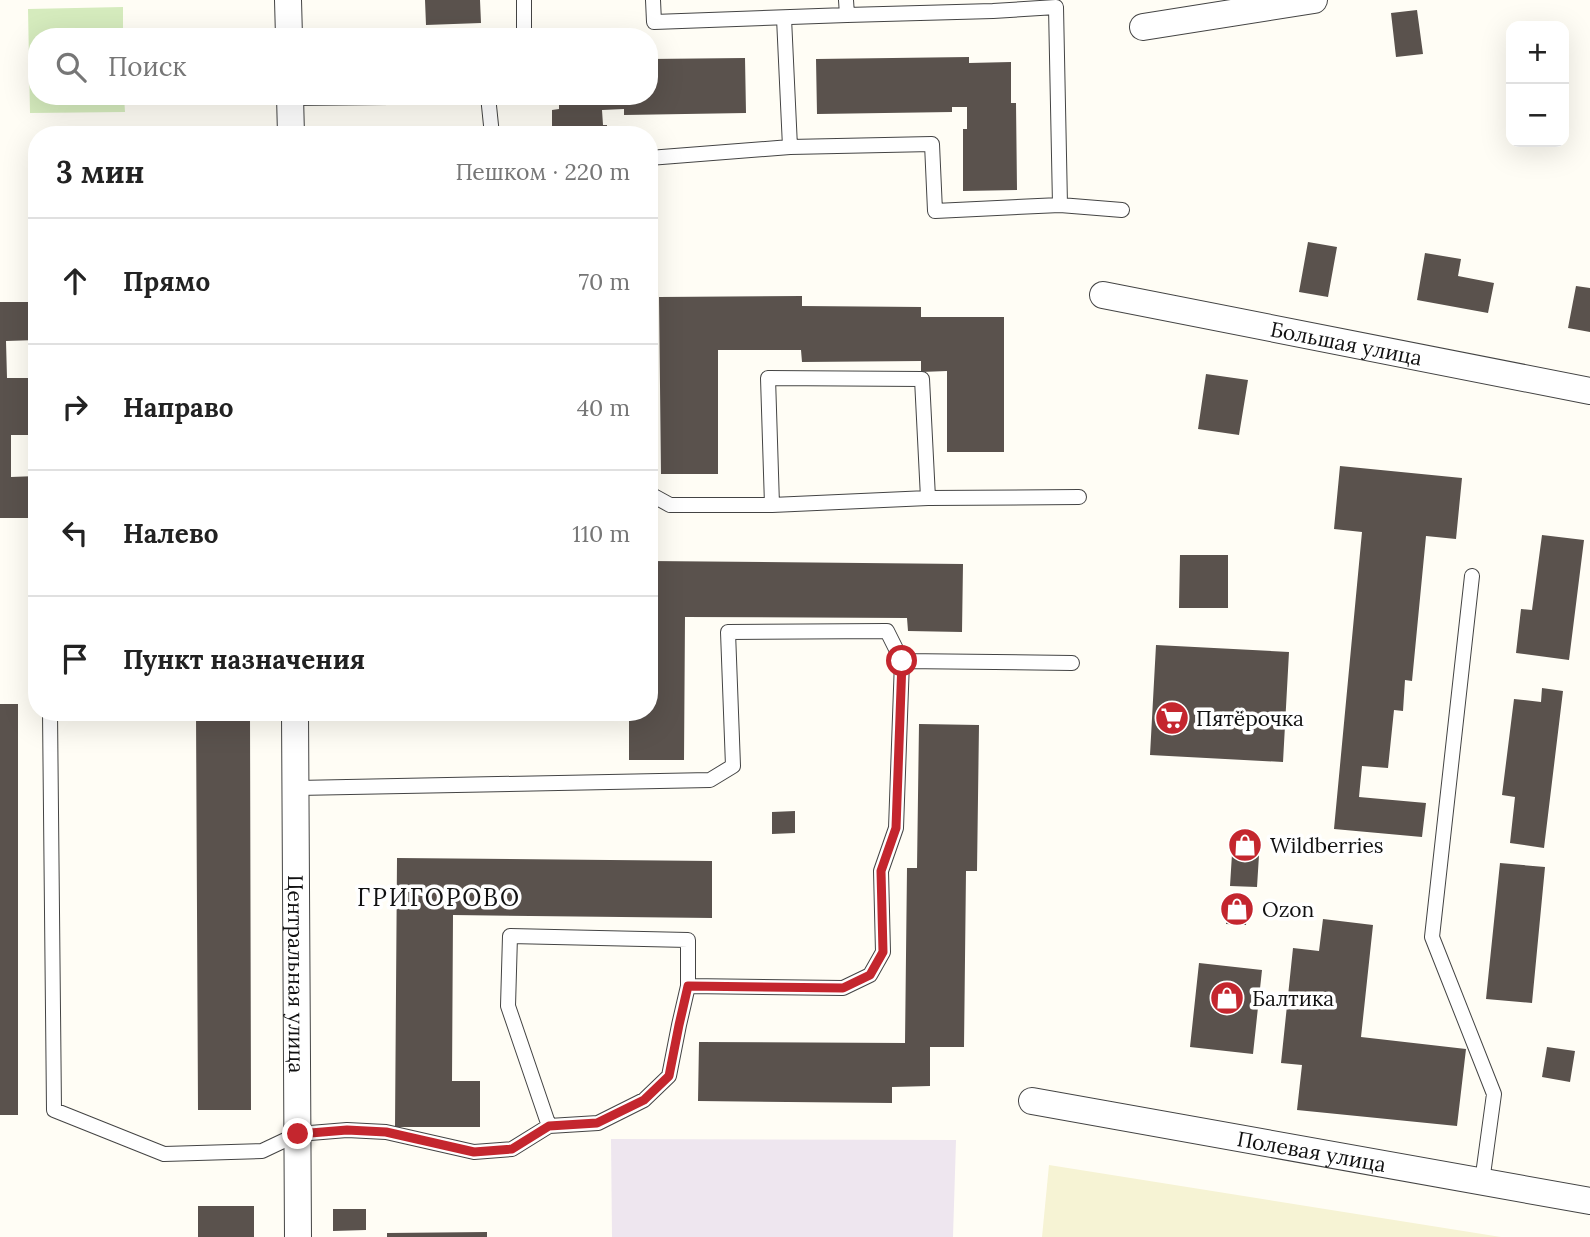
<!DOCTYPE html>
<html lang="ru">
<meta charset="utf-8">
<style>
:root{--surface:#fff;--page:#f2f2f2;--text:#222;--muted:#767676;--line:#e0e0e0}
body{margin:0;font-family:Lora,serif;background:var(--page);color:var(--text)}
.controls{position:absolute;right:21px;top:21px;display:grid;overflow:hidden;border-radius:14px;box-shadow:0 7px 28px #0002}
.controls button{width:63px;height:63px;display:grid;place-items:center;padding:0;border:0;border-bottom:2px solid var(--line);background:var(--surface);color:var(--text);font:35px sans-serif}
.stop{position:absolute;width:21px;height:21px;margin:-16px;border:5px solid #c4262e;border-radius:50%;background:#fff}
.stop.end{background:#c4262e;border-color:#fff;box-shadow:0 2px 7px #0008}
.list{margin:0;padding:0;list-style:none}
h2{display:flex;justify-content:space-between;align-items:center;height:91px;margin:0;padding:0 28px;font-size:30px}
h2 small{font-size:23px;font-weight:400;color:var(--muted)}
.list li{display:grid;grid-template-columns:46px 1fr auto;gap:21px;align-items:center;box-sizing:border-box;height:126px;padding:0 28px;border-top:2px solid var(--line)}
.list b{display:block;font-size:26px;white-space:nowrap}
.list em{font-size:23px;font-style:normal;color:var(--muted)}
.icon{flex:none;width:38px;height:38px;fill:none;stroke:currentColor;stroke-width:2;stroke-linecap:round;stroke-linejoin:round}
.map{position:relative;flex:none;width:1590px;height:1237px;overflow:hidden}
.search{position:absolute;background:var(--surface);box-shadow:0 7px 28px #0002;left:28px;top:28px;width:630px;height:77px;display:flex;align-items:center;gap:18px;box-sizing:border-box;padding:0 24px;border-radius:28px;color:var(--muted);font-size:26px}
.panel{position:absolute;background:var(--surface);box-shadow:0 7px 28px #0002;left:28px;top:126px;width:630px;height:595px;border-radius:28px}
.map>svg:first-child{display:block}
.industrial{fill:#eee6ef}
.farmland{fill:#f6f3d4}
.green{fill:#d5ebbd}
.building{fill:#5a524d}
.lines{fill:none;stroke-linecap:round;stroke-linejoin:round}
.service-casing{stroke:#444;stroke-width:16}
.minor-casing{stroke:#444;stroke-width:28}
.service{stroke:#fff;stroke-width:14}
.minor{stroke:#fff;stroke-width:26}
.route{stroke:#c4262e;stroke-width:9}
.labels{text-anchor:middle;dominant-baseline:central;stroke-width:7;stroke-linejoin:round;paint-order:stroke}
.street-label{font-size:21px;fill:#111;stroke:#fff}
.poi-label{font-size:21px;fill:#111;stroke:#fff;text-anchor:start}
.quarter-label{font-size:24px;letter-spacing:2px;fill:#111;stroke:#fff}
</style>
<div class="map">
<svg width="1590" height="1237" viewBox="0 0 1590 1237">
<rect width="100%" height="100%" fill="#fffdf5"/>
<path class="industrial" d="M611,1139L956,1140L953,1237H612Z"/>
<path class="farmland" d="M1049,1165L1501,1237H1042Z"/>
<path class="green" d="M123,7V37H37V96H124L125,112L30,113L28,9Z"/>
<path class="building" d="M425,0H480L481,23L426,25Z
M1417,10L1423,54L1396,57L1391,13Z
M969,57V63L1011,62V103H1016L1017,190L963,191V129H967V107H952V112L817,114L816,59Z
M745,58L746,113L624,115V109L602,110L603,125H607V135H552V110L559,109V96H649V59Z
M1308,242L1337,247L1328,297L1299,292Z
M1425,253L1461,259L1458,276L1494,283L1488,313L1417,300Z
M1576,286L1590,288V332L1568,328Z
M802,296V306L921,307V317H1004V452H947V371L921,372V361L802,362L801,350H718V474H661L659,297Z
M0,302H37V340L6,341L7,378H37V435H11V477L37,476V518H0Z
M1206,374L1248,380L1239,435L1198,429Z
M1340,466L1462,478L1456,539L1426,536L1412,681L1405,680L1403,711L1394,710L1388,768L1362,766L1359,797L1426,803L1422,837L1334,829L1362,532L1334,529Z
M1542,535L1584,540L1569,660L1516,653L1521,609L1532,610Z
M1180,555H1228V608H1179Z
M649,561L963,564L962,632L908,631L907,618L685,617L684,760H629V712H649Z
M1156,645L1289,652L1283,762L1150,755Z
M1542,688L1563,691L1544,848L1510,843L1515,797L1502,795L1514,699L1541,702Z
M0,704H18V1115H0Z
M196,712H250L251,1110H198Z
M919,724L979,725L977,871H966L964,1047H930V1086L892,1087V1103L698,1101L699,1042L905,1043L907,868H917Z
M795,811V833L772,834V812Z
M1233,838L1260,839L1257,887L1230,886Z
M397,858L712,861V918L453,915L452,1081H480V1127H395Z
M1500,863L1545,867L1532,1003L1486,999Z
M1228,895L1248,896L1246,925L1226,924Z
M1323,919L1373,925L1361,1037L1466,1049L1457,1126L1297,1110L1302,1065L1281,1063L1293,948L1319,951Z
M1199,963L1262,970L1253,1054L1190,1047Z
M1547,1047L1575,1051L1570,1082L1542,1077Z
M198,1206H254V1237H198Z
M333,1209H366V1230L333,1231Z
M487,1232V1237H387V1233Z"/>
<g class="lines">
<g class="service-casing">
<path id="service" d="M653,0L654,22L847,15
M846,0L847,15L993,11L1056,7L1060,205
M784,18L790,147L932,144L935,211L1060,205L1122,210
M521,37L524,32V0
M290,98L488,96L492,135
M649,158L790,147
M649,492L650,494L670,505H772L928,498L1079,497
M772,505L768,378L922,379L928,498
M1472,576L1432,937L1494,1094L1482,1182
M50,712L54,1110L164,1154L262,1151L298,1134L347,1130L386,1132L474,1152L512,1149L549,1126L598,1123L644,1100L669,1076L679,1025L688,986L843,988L870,975L883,952L881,871L896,828L902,661L1072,663
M297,788L710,780L733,766L728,632L887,631L902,661
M549,1126L508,1006L510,936L688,940V986"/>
</g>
<g class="minor-casing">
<g id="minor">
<path d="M288,0L289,37"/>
<path d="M1143,27L1314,0"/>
<path d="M290,96L291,135"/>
<path id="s1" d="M1103,295L1590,391"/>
<path id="s2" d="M295,712L298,1237"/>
<path id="s3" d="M1032,1101L1590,1201"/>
</g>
</g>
<use href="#service" class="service"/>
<use href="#minor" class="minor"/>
</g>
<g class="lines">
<path class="route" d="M298,1134L347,1130L386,1132L474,1152L512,1149L549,1126L597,1123L644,1100L669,1076L679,1025L688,986L843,988L870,975L883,952L881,871L896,828L902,661"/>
</g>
<defs>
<g id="supermarket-disc" transform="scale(1.75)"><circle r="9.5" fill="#c4262e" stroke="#fff"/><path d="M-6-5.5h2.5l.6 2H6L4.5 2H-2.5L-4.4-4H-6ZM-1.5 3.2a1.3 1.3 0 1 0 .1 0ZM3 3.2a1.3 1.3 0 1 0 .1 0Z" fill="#fff"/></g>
<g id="shop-disc" transform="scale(1.75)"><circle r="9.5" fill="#c4262e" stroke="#fff"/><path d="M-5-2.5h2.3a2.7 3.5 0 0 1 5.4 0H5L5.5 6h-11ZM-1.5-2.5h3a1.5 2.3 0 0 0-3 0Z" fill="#fff"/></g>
</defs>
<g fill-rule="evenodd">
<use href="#supermarket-disc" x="1172" y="718"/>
<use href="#shop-disc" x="1245" y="845"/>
<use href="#shop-disc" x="1237" y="909"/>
<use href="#shop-disc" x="1227" y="998"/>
</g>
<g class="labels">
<g class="street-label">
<text stroke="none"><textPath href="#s1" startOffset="248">Большая улица</textPath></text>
<text stroke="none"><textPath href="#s2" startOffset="262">Центральная улица</textPath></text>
<text stroke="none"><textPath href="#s3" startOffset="284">Полевая улица</textPath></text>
</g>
<g class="poi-label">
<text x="1196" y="718">Пятёрочка</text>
<text x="1270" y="845">Wildberries</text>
<text x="1262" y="909">Ozon</text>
<text x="1252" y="998">Балтика</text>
</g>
<g class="quarter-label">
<text x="439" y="897">ГРИГОРОВО</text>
</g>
</g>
</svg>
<div class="controls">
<button>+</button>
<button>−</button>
</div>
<div class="stop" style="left:902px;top:661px"></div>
<div class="stop end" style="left:298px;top:1134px"></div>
<div class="search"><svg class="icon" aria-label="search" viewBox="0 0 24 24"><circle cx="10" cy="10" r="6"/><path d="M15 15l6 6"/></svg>Поиск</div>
<section class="panel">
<h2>3 мин<small>Пешком · 220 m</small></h2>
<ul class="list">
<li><svg class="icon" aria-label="ahead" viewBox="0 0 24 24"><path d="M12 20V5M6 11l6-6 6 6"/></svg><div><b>Прямо</b></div><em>70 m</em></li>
<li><svg class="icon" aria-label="right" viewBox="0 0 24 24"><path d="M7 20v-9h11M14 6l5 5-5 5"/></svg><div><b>Направо</b></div><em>40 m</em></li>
<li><svg class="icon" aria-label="left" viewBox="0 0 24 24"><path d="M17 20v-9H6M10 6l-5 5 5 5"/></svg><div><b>Налево</b></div><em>110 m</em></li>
<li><svg class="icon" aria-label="arrive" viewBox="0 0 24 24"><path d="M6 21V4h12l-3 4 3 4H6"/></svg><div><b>Пункт назначения</b></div></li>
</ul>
</section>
</div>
